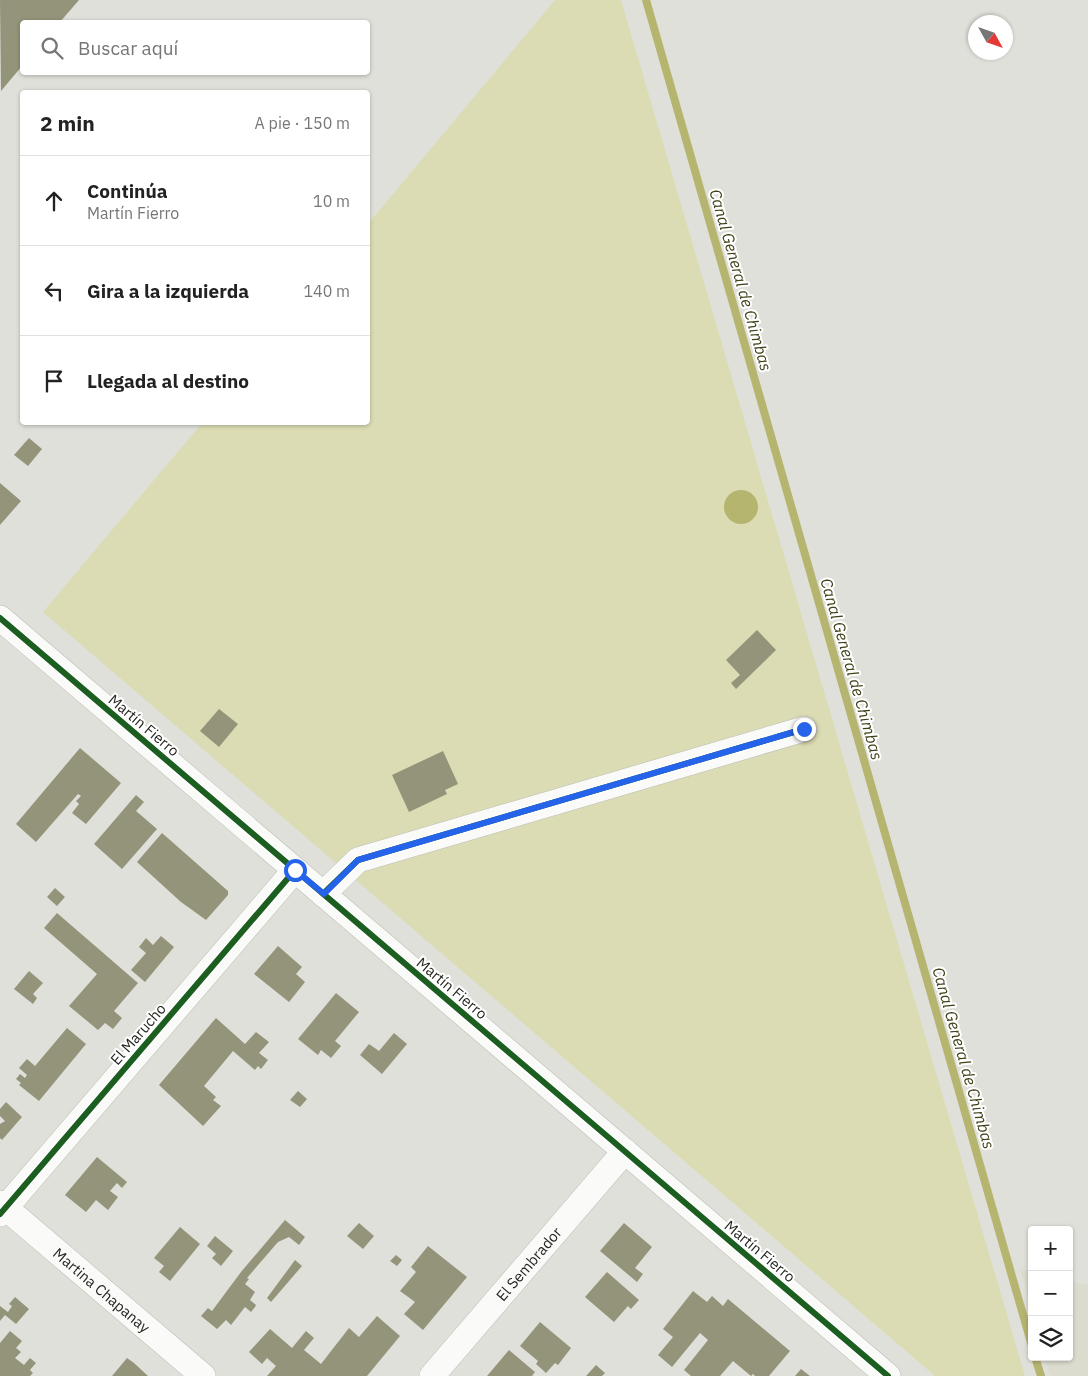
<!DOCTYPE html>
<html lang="es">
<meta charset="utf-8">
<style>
:root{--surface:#fff;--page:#f2f2f2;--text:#222;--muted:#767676;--line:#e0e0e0}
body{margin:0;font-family:"IBM Plex Sans",sans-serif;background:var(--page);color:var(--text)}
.controls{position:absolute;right:15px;bottom:15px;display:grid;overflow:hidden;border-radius:5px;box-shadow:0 1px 4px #0004}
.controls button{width:45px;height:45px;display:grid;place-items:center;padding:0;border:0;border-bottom:1px solid var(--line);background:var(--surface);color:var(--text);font:25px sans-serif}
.compass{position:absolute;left:968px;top:15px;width:45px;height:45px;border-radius:50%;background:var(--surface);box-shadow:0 1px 4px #0004;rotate:130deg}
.stop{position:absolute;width:15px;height:15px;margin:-11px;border:4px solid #2563eb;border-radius:50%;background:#fff}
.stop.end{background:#2563eb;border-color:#fff;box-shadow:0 1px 5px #0008}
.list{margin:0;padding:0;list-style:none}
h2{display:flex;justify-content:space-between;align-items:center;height:65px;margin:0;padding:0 20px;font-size:21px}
h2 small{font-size:16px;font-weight:400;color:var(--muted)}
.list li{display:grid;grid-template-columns:32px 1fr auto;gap:15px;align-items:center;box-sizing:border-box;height:90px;padding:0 20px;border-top:1px solid var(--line)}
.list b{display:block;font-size:19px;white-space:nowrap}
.list p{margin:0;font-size:16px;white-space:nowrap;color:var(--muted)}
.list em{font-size:16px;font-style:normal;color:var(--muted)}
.icon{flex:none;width:28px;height:28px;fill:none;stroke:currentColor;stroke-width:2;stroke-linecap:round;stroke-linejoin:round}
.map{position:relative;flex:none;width:1088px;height:1376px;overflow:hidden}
.search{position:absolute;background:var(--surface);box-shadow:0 1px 4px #0004;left:20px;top:20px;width:350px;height:55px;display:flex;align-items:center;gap:12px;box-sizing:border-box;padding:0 18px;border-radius:5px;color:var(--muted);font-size:19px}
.panel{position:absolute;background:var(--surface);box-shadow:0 1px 4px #0004;left:20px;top:90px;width:350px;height:335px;border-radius:5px}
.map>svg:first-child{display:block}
.built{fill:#dbdccd}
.green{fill:#dbdcb3}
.water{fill:#b6b56f}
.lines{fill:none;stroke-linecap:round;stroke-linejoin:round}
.stream{stroke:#b6b56f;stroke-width:8}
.building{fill:#94947b}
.street-casing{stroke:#bcbcb7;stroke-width:26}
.street{stroke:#fafaf9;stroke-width:25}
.cycleway-casing{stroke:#fff;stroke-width:9}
.cycleway{stroke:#1b5e20;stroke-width:6}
.route{stroke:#2563eb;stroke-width:6}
.labels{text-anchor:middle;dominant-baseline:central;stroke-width:4;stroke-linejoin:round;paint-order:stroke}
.street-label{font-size:15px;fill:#252620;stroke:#fff}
.water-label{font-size:16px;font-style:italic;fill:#414118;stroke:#fff}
</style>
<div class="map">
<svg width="1088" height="1376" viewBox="0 0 1088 1376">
<rect width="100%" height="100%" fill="#e0e0da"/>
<path class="built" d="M1020,1269L1032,1271V1310Z
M1069,1281L1088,1285V1376H1050L1045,1357H1069Z"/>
<path class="green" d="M555,0H621L1025,1376H935L43,612L202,423L368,422V224Z"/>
<path class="water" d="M724 507a17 17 0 1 1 34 0a17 17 0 1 1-34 0Z"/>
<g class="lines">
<path class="stream" d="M646,0L1032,1346
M1035,1357L1041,1376"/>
</g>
<path class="building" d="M0,0H79L60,22H22V66L1,91Z
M29,438L42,449L28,466L14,455Z
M0,483L21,501L0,525Z
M757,630L776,650L736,689L731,683L740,675L726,660Z
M219,709L238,724L219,747L200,731Z
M80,748L121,783L86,824L72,813L79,804L76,801L81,796L78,794L36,842L16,824Z
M443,751L458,784L445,790L447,794L409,812L392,775Z
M136,795L144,802L136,811L157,829L122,869L94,844Z
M162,833L228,891V895L206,920L181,902L137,862Z
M55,888L65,897L57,906L47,897Z
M57,913L138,983L114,1011L122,1018L113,1029L105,1023L98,1030L69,1006L97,974L44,928Z
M161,936L174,947L145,982L131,970L146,953L139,947L146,938L153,945Z
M278,946L302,967L296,974L305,982L289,1002L254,974Z
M29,971L43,983L33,994L37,998L33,1004L14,989Z
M336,993L359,1012L335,1041L341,1046L331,1058L321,1050L318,1055L298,1039Z
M216,1018L245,1044L256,1032L269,1042L259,1053L268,1060L261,1069L258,1066L255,1070L233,1051L204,1086L216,1097L213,1100L221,1106L203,1126L159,1085Z
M67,1028L86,1044L39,1101L19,1085L21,1083L16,1079L20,1074L25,1078L27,1075L19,1068L27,1059L35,1066Z
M394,1033L407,1044L382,1074L360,1055L369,1044L379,1051Z
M298,1091L307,1099L300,1107L290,1100Z
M6,1102L22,1117L2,1140L0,1138V1124L5,1121L0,1116V1109Z
M97,1157L127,1182L122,1188L117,1183L110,1191L118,1197L108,1210L96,1200L86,1212L65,1195Z
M285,1220L305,1237L299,1245L289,1237L278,1242L247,1278L249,1279L245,1284L255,1292L250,1300L256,1305L255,1307L251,1312L245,1307L231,1325L226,1320L217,1329L201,1316L208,1308L212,1311L241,1272Z
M359,1223L374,1236L363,1249L347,1236Z
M624,1223L652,1247L635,1268L643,1274L637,1282L600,1251Z
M180,1227L200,1244L170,1281L159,1272L164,1266L154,1258Z
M215,1236L233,1251L221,1266L212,1258L216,1254L207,1246Z
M428,1246L467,1277L423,1330L404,1314L415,1302L400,1291L416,1272L411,1267Z
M396,1255L402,1260L397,1266L390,1261Z
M295,1260L302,1266L271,1302L267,1298Z
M607,1272L639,1300L631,1309L628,1306L614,1322L585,1297Z
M693,1291L707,1302L712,1296L723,1306L728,1299L790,1351L769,1376H755L753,1374L751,1376L733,1361L720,1376H691L684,1370L708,1340L700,1333L672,1367L658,1355L673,1337L663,1329Z
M15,1297L29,1309L16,1324L5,1315L0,1321V1306L8,1312L12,1306L9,1304Z
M377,1316L400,1336L367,1376H267L276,1366L267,1358L262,1364L249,1352L270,1329L292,1348L306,1331L314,1338L304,1350L321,1364L349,1328L359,1337Z
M540,1322L571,1348L558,1365L555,1363L546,1373L536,1364L538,1361L520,1346Z
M10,1331L22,1341L16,1348L21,1352L15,1358L24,1365L30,1358L36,1363L30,1370L33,1373L30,1376H0V1343Z
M509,1350L535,1372L532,1376H487Z
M127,1358L134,1363L148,1376H112Z
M596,1365L605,1373L602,1376H586Z
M801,1369L810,1376H795Z"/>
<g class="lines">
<g class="street-casing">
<g id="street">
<path d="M0,618L888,1376"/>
<path d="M323,894L358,860L804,729"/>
<path id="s1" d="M0,1203L203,1376"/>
<path d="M0,1214L295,870"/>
<path id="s2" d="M432,1376L625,1151"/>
</g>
</g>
<use href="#street" class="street"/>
<g class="cycleway-casing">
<path id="cycleway" d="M0,618L888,1376
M323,894L358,860L804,729
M0,1214L295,870"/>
</g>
<use href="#cycleway" class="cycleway"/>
</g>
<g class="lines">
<path class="route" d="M295,870L324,894L358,860L804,729"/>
</g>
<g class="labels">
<g class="street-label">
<text transform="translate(144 725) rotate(40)">Martín Fierro</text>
<text transform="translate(452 988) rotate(40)">Martín Fierro</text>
<text transform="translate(138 1034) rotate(-49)">El Marucho</text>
<text transform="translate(760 1251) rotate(40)">Martín Fierro</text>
<text stroke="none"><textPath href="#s2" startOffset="148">El Sembrador</textPath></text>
<text stroke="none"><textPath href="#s1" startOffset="134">Martina Chapanay</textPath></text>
</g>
<g class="water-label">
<text transform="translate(741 280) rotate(74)">Canal General de Chimbas</text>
<text transform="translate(852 669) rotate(74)">Canal General de Chimbas</text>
<text transform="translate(964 1058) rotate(74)">Canal General de Chimbas</text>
</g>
</g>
</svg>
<div class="controls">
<button>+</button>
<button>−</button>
<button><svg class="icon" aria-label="layers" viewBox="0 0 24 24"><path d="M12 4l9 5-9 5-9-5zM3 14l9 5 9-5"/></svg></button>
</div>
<svg class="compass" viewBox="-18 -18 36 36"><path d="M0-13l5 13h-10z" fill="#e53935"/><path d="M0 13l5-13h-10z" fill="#767676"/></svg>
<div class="stop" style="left:295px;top:870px"></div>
<div class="stop end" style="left:804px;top:729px"></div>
<div class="search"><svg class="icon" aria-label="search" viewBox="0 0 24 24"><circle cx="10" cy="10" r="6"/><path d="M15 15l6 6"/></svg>Buscar aquí</div>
<section class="panel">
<h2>2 min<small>A pie · 150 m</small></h2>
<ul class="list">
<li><svg class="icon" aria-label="ahead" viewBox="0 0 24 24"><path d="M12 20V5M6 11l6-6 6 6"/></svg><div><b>Continúa</b><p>Martín Fierro</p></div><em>10 m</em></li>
<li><svg class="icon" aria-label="left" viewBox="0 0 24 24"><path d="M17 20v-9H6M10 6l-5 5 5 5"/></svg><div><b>Gira a la izquierda</b></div><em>140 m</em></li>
<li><svg class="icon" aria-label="arrive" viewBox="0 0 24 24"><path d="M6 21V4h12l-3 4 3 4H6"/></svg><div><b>Llegada al destino</b></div></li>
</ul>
</section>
</div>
